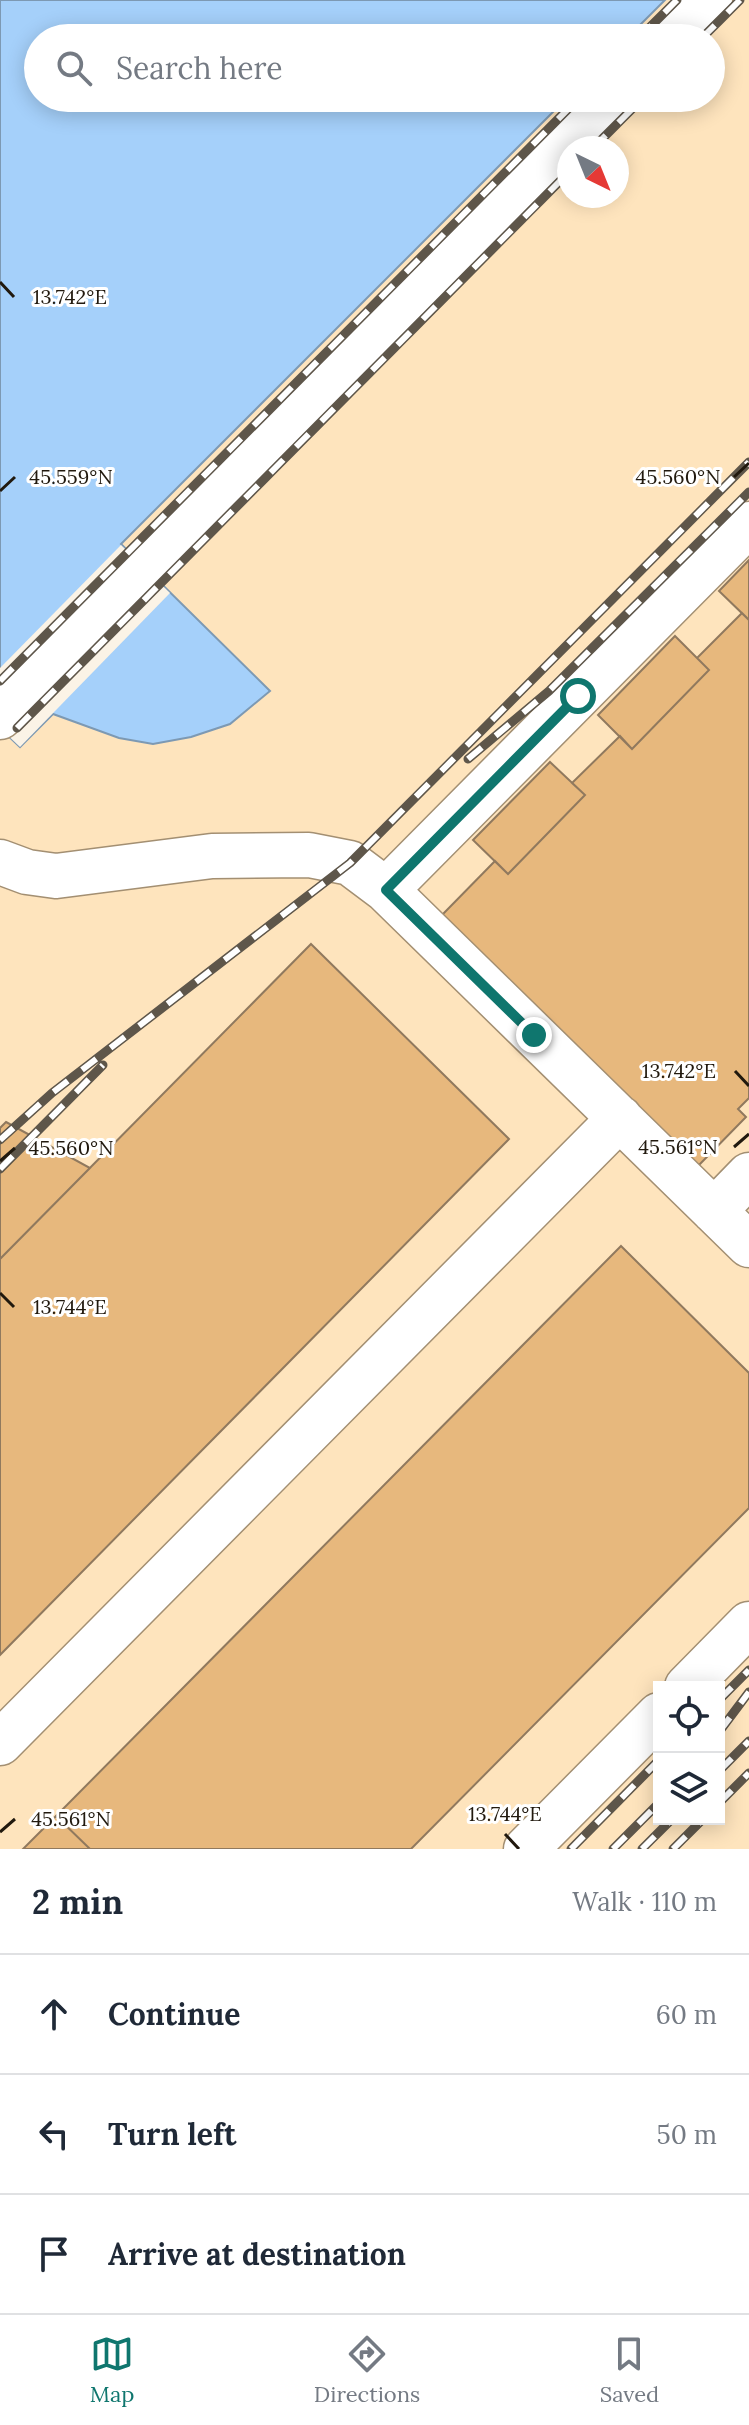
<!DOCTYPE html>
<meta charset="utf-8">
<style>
:root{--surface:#fff;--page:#f6f6f7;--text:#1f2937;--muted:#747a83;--line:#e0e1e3;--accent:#0f766e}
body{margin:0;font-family:Lora,serif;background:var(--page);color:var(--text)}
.controls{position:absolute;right:24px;bottom:24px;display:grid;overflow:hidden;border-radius:0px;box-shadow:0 4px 20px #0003}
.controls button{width:72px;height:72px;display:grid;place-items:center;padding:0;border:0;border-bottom:2px solid var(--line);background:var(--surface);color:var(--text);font:40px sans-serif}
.compass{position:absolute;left:557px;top:136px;width:72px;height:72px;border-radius:50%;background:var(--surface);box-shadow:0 4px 20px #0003;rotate:137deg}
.stop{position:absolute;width:24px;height:24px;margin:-18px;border:6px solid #0f766e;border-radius:50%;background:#fff}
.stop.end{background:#0f766e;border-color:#fff;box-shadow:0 2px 8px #0008}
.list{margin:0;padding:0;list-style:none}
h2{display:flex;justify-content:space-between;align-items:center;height:104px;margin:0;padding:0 32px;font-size:34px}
h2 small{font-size:26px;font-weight:400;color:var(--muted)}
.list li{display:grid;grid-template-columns:52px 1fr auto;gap:24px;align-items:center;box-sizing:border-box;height:120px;padding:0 32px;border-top:2px solid var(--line)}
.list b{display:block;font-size:30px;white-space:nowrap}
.list em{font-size:26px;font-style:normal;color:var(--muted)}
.icon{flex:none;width:44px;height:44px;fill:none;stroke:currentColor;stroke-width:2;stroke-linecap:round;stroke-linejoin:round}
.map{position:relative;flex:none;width:749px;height:1849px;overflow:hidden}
.search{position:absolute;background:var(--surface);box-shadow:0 4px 20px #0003;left:24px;right:24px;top:24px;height:88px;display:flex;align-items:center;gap:20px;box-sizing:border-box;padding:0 28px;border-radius:44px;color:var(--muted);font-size:30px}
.sheet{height:464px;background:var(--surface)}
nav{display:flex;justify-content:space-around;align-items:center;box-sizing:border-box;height:112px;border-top:2px solid var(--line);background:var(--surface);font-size:22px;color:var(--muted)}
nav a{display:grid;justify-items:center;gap:4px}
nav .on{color:var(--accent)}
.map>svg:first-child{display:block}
.built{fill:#fee4bd;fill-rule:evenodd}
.water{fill:#a5d0fa;stroke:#7d99b3;stroke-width:2}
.pier{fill:#fbf3e6}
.building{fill:#e7b87d;stroke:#90795e;stroke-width:2}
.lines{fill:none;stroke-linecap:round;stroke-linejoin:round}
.minor-casing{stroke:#a38f72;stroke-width:47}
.minor{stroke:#fff;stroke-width:44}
.rail-casing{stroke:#5e564a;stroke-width:9}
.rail{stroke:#fff;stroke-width:6;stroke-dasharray:18;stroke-linecap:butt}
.route{stroke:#0f766e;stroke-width:10}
.ticks{fill:none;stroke:#21190e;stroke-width:3}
.ticks-label{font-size:20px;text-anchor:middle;fill:#21190e;stroke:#fff;stroke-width:6;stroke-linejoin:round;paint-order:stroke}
</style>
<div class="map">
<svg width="749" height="1849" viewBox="0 0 749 1849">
<rect width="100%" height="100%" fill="#fbf3e6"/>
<path class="built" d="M665,0H749V1849H0V728L20,747L53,714L119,738L153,744L191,737L121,545L567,98H711V38H627ZM569,148H617V196H569ZM659,1687H719V1819H659Z"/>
<path class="water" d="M0,0H665L627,38H38V98H567L121,544L270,691L230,724L191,737L153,744L119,738L53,714L20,747L0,728Z"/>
<path class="pier" d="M121,545L170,593L20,747L0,728V668Z"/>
<path class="building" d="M749,560V620L719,591Z
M742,613L749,620V1098L738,1109L746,1117L698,1166L442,915L495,861L508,874L585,795L572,783L620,736L632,749L709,670L697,658Z
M675,636L709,670L632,749L598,715Z
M550,762L585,795L508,874L473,840Z
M311,944L509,1139L0,1655V1259Z
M6,1122L90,1168L0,1259V1128Z
M621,1246L749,1373V1508L411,1849H90L56,1816Z
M56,1816L90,1849H23Z"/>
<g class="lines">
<g class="minor-casing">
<path id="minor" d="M672,38L710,0
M0,717L613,98
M0,862L27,872L56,876L212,856L309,855L350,863L386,890L749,1245
M386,890L749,524
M714,1211L749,1175
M687,1687L749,1624
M0,1743L620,1118
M526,1849L659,1715"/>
</g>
<use href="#minor" class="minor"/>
<g class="rail-casing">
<path id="rail" d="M639,38L677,0
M702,38L740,0
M593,148L643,98
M0,681L579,98
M17,728L569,172
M468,759L549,691L749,492
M0,1140L52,1093L350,863L749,462
M0,1169L103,1065
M719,1700L749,1670
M719,1732L749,1692
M719,1771L749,1741
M719,1803L749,1773
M571,1849L659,1760
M613,1849L659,1803
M642,1849L672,1819
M673,1849L703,1819"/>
</g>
<use href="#rail" class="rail"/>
</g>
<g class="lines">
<path class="route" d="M534,1035L386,890L578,696"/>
</g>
<path class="ticks" d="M0,282L14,297M734,477L749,463M0,491L15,477M735,1071L749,1086M734,1147L749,1134M0,1161L15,1148M0,1293L14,1307M0,1832L15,1819M505,1834L519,1849"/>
<g class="ticks-label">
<text x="70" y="304">13.742°E</text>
<text x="678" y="484">45.560°N</text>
<text x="71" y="484">45.559°N</text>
<text x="679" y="1078">13.742°E</text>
<text x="678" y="1154">45.561°N</text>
<text x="71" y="1155">45.560°N</text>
<text x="70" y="1314">13.744°E</text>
<text x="505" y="1821">13.744°E</text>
<text x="71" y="1826">45.561°N</text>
</g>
</svg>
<div class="controls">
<button><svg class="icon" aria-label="locate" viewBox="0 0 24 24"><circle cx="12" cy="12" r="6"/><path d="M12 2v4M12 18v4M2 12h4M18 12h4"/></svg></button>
<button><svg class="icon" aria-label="layers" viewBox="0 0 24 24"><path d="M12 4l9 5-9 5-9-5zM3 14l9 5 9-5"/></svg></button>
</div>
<svg class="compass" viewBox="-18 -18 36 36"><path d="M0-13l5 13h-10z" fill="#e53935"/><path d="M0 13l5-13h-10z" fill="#747a83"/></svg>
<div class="stop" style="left:578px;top:696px"></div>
<div class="stop end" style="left:534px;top:1035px"></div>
<div class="search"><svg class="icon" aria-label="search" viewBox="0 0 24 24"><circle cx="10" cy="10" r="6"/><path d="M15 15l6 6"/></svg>Search here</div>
</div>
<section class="sheet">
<h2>2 min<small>Walk · 110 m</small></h2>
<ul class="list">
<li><svg class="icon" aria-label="ahead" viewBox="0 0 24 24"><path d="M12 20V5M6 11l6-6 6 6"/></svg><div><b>Continue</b></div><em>60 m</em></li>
<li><svg class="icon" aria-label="left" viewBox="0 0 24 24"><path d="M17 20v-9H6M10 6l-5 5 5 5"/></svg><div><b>Turn left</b></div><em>50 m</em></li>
<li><svg class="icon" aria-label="arrive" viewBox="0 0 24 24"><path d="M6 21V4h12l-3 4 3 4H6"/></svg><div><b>Arrive at destination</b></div></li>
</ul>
</section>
<nav>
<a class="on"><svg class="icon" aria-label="map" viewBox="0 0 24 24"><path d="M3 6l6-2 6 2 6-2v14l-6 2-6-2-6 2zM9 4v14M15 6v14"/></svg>Map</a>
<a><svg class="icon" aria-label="directions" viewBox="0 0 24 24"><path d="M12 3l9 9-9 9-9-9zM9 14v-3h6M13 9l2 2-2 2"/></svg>Directions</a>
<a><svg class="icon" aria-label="saved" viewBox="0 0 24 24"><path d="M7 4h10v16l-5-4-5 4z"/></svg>Saved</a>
</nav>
